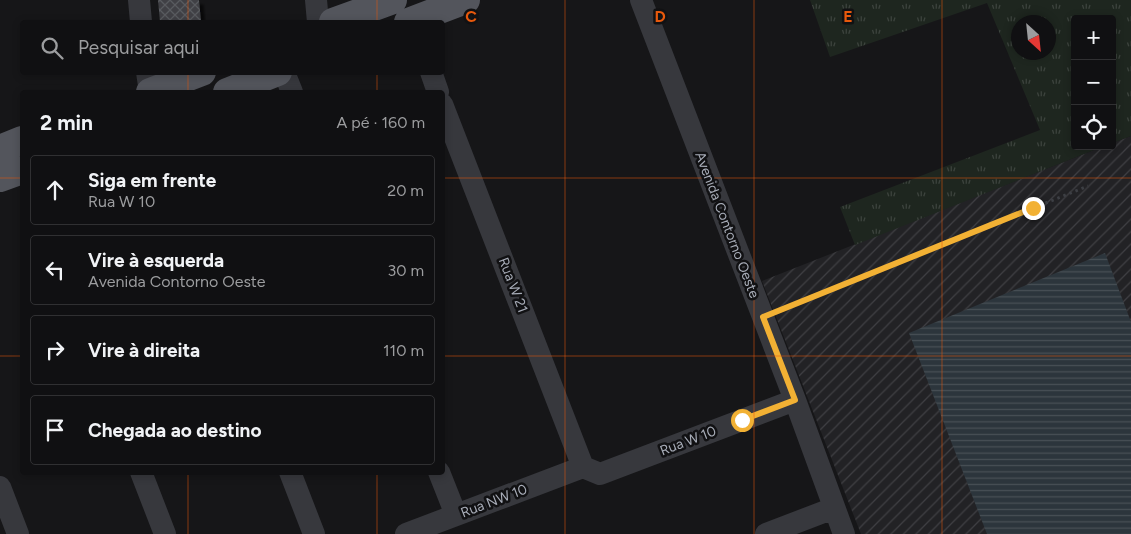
<!DOCTYPE html>
<html lang="pt">
<meta charset="utf-8">
<style>
:root{--surface:#101012;--page:#19191b;--text:#f1f3f6;--muted:#9c9d9f;--line:#303032}
body{margin:0;font-family:Figtree,sans-serif;background:var(--page);color:var(--text)}
.controls{position:absolute;right:15px;top:15px;display:grid;overflow:hidden;border-radius:5px;box-shadow:0 2px 8px #0003}
.controls button{width:45px;height:45px;display:grid;place-items:center;padding:0;border:0;border-bottom:1px solid var(--line);background:var(--surface);color:var(--text);font:25px sans-serif}
.compass{position:absolute;left:1011px;top:15px;width:45px;height:45px;border-radius:50%;background:var(--surface);box-shadow:0 2px 8px #0003;rotate:153deg}
.stop{position:absolute;width:15px;height:15px;margin:-11px;border:4px solid #f2b134;border-radius:50%;background:#fff}
.stop.end{background:#f2b134;border-color:#fff;box-shadow:0 1px 5px #0008}
.list{margin:0;padding:0;list-style:none}
h2{display:flex;justify-content:space-between;align-items:center;height:65px;margin:0;padding:0 20px;font-size:21px}
h2 small{font-size:16px;font-weight:400;color:var(--muted)}
.list li{display:grid;grid-template-columns:32px 1fr auto;gap:15px;align-items:center;box-sizing:border-box;height:70px;margin:0 10px 10px;padding:0 10px;border:1px solid var(--line);border-radius:5px}
.list b{display:block;font-size:19px;white-space:nowrap}
.list p{margin:0;font-size:16px;white-space:nowrap;color:var(--muted)}
.list em{font-size:16px;font-style:normal;color:var(--muted)}
.icon{flex:none;width:28px;height:28px;fill:none;stroke:currentColor;stroke-width:2;stroke-linecap:round;stroke-linejoin:round}
.map{position:relative;flex:none;width:1131px;height:534px;overflow:hidden}
.search{position:absolute;background:var(--surface);box-shadow:0 2px 8px #0003;left:20px;top:20px;width:425px;height:55px;display:flex;align-items:center;gap:12px;box-sizing:border-box;padding:0 18px;border-radius:5px;color:var(--muted);font-size:19px}
.panel{position:absolute;background:var(--surface);box-shadow:0 2px 8px #0003;left:20px;top:90px;width:425px;height:385px;border-radius:5px}
.map>svg:first-child{display:block}
.industrial{fill:url(#industrial-furrows)}
.grass{fill:url(#grass-tufts);fill-rule:evenodd}
.water{fill:url(#water-rules)}
.building{fill:url(#building-cross-hatch);filter:url(#shadow)}
.lines{fill:none;stroke-linecap:round;stroke-linejoin:round}
.path{stroke:#3d3f44;stroke-width:3;stroke-dasharray:2.5 4;stroke-linecap:butt}
.minor{stroke:#37383d;stroke-width:22}
.major{stroke:#53555c;stroke-width:28}
.route{stroke:#f2b134;stroke-width:6}
.grid{fill:none;stroke:#e8590c;stroke-width:1;stroke-opacity:0.55}
.labels{text-anchor:middle;dominant-baseline:central;stroke-width:5;stroke-linejoin:round;paint-order:stroke}
.street-label{font-size:14px;fill:#a8adb8;stroke:#111113}
.grid-label{font-size:16px;text-anchor:middle;font-weight:bold;fill:#e8590c;stroke:#111113;stroke-width:5;stroke-linejoin:round;paint-order:stroke}
</style>
<div class="map">
<svg width="1131" height="534" viewBox="0 0 1131 534">
<defs>
<pattern id="industrial-furrows" width="10" height="10" patternUnits="userSpaceOnUse" patternTransform="scale(1.25)"><rect width="10" height="10" fill="#222225"/><path d="M-1 1l2-2M0 10L10 0M9 11l2-2" fill="none" stroke="#3f3f43"/></pattern>
<pattern id="grass-tufts" width="24" height="20" patternUnits="userSpaceOnUse" patternTransform="scale(1.25)"><rect width="24" height="20" fill="#1e261f"/><path d="M3 7l-1-3M5 7V3M7 7l1-3M15 17l-1-3M17 17v-4M19 17l1-3" fill="none" stroke="#3c433d"/></pattern>
<pattern id="water-rules" width="6" height="5" patternUnits="userSpaceOnUse" patternTransform="scale(1.25)"><rect width="6" height="5" fill="#2c353c"/><path d="M0 2.5h6" fill="none" stroke="#485056"/></pattern>
<pattern id="building-cross-hatch" width="8" height="8" patternUnits="userSpaceOnUse" patternTransform="scale(1.25)"><rect width="8" height="8" fill="#404145"/><path d="M0 0l8 8M0 8l8-8" fill="none" stroke="#595a5e"/></pattern>
<filter id="shadow"><feDropShadow dx="4.5" dy="4.5" stdDeviation="1" flood-color="#0009"/></filter>
</defs>
<rect width="100%" height="100%" fill="#161618"/>
<path class="industrial" d="M1131,136V534H861L762,281L1104,146H1112V143Z"/>
<path class="grass" d="M810,0H1131V136L1112,143V19H1075V146H1104L855,245L840,207L1040,130L987,3L830,57ZM1018,22H1048V52H1018Z"/>
<path class="water" d="M1105,253L1131,322V534H987L909,333Z"/>
<path class="building" d="M158,0H199L201,22H160Z"/>
<g class="lines">
<path class="path" d="M780,310L1088,186"/>
<path class="minor" d="M139,0L141,22
M316,0L318,22
M641,0L795,400L844,534
M147,72L150,92
M284,72L292,92
M431,72L438,92
M442,104L583,467
M583,467L600,474L795,400
M141,472L165,534
M290,472L314,534
M439,472L456,515
M0,487L18,534
M406,534L583,467
M766,534L834,508"/>
<path class="major" d="M333,22L393,0
M408,22L466,0
M150,92L202,72
M227,92L278,72
M0,149L22,140
M0,178L22,170"/>
</g>
<g class="lines">
<path class="route" d="M742,420L795,400L763,317L1033,208"/>
</g>
<path class="grid" d="M188,0V22M377,0V22M565,0V534M754,0V534M942,0V534M188,72V92M377,72V92M0,178H22M442,178H1131M0,356H22M442,356H1131M188,472V534M377,472V534"/>
<g class="labels">
<g class="street-label">
<text transform="translate(727 225) rotate(69)">Avenida Contorno Oeste</text>
<text transform="translate(513 285) rotate(69)">Rua W 21</text>
<text transform="translate(688 441) rotate(-21)">Rua W 10</text>
<text transform="translate(494 501) rotate(-21)">Rua NW 10</text>
</g>
</g>
<g class="grid-label">
<text x="471" y="22">C</text>
<text x="660" y="22">D</text>
<text x="848" y="22">E</text>
</g>
</svg>
<div class="controls">
<button>+</button>
<button>−</button>
<button><svg class="icon" aria-label="locate" viewBox="0 0 24 24"><circle cx="12" cy="12" r="6"/><path d="M12 2v4M12 18v4M2 12h4M18 12h4"/></svg></button>
</div>
<svg class="compass" viewBox="-18 -18 36 36"><path d="M0-13l5 13h-10z" fill="#e53935"/><path d="M0 13l5-13h-10z" fill="#9c9d9f"/></svg>
<div class="stop" style="left:742px;top:420px"></div>
<div class="stop end" style="left:1033px;top:208px"></div>
<div class="search"><svg class="icon" aria-label="search" viewBox="0 0 24 24"><circle cx="10" cy="10" r="6"/><path d="M15 15l6 6"/></svg>Pesquisar aqui</div>
<section class="panel">
<h2>2 min<small>A pé · 160 m</small></h2>
<ul class="list">
<li><svg class="icon" aria-label="ahead" viewBox="0 0 24 24"><path d="M12 20V5M6 11l6-6 6 6"/></svg><div><b>Siga em frente</b><p>Rua W 10</p></div><em>20 m</em></li>
<li><svg class="icon" aria-label="left" viewBox="0 0 24 24"><path d="M17 20v-9H6M10 6l-5 5 5 5"/></svg><div><b>Vire à esquerda</b><p>Avenida Contorno Oeste</p></div><em>30 m</em></li>
<li><svg class="icon" aria-label="right" viewBox="0 0 24 24"><path d="M7 20v-9h11M14 6l5 5-5 5"/></svg><div><b>Vire à direita</b></div><em>110 m</em></li>
<li><svg class="icon" aria-label="arrive" viewBox="0 0 24 24"><path d="M6 21V4h12l-3 4 3 4H6"/></svg><div><b>Chegada ao destino</b></div></li>
</ul>
</section>
</div>
